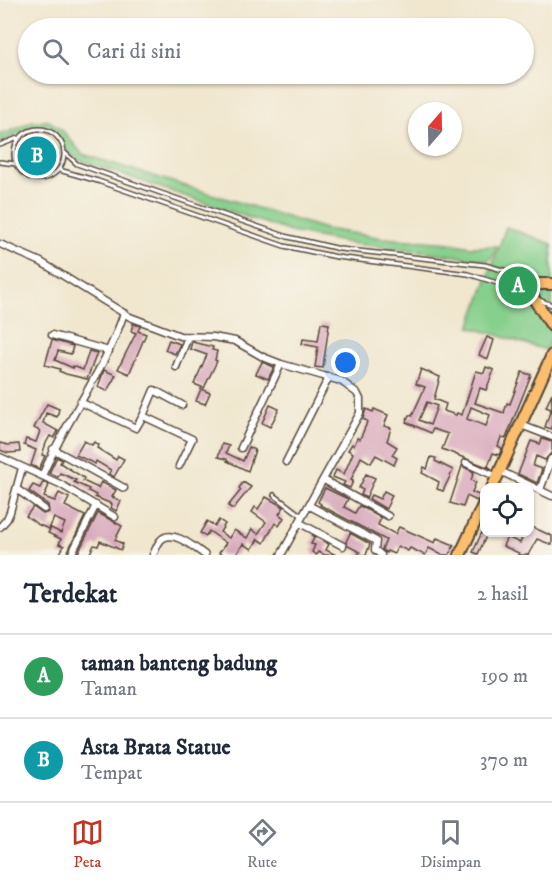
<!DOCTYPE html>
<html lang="id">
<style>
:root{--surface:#fff;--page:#f2f2f3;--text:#1f2937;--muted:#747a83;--line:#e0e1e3;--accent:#c8321e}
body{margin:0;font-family:"IM FELL DW Pica",serif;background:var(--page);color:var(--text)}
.controls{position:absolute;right:18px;bottom:18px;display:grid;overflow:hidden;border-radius:12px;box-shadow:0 2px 4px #0004}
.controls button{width:54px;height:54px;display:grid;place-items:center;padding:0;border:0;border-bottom:2px solid var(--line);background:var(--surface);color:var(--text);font:30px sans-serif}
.compass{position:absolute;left:408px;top:102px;width:54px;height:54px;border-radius:50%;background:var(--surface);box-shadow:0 2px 4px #0004;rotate:20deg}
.you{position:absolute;left:346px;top:363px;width:21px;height:21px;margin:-15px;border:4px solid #fff;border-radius:50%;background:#1a73e8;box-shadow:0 0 0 9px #1a73e833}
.badge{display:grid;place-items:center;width:39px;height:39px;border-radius:50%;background:var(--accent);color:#fff;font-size:20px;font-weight:700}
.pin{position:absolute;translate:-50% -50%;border:3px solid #fff;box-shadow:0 2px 6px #0006}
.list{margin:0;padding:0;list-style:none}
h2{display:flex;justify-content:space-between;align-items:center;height:78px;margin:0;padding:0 24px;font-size:26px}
h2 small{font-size:20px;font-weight:400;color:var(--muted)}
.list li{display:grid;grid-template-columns:39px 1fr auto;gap:18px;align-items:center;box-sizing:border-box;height:84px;padding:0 24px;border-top:2px solid var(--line)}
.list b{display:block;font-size:22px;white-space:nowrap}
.list p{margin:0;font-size:20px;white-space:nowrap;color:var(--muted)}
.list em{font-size:20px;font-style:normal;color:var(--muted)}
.icon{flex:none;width:33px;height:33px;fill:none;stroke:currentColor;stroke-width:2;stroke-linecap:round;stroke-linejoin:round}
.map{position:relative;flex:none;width:552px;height:555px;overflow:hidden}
.search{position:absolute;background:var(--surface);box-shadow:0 2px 4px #0004;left:18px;right:18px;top:18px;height:66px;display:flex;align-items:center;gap:15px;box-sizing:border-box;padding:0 21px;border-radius:33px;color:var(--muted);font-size:22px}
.sheet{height:246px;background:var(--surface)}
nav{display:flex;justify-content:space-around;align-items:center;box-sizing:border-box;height:84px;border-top:2px solid var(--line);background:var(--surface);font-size:16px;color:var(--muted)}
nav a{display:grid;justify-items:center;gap:3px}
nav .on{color:var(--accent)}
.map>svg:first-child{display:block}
.green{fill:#86cf8c;stroke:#607c55;stroke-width:1.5}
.building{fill:#d8a9bc;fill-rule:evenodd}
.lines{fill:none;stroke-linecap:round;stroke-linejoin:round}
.service-casing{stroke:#564639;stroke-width:6}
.minor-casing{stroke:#564639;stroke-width:9}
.trunk-casing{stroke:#564639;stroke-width:14}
.service{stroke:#fff;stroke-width:3}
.minor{stroke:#fff;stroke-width:6}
.trunk{stroke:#fabe6d;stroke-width:10}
</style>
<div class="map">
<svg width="552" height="555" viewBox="0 0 552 555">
<rect width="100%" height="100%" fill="#f7f3e8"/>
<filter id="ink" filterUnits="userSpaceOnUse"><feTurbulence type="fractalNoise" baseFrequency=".0167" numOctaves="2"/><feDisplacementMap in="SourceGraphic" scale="12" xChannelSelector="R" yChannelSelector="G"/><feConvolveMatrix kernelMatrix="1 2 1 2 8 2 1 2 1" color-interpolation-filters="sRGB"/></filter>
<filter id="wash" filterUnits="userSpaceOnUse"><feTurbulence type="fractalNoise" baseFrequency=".008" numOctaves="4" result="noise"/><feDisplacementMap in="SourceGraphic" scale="24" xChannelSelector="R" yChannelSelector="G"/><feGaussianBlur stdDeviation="1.35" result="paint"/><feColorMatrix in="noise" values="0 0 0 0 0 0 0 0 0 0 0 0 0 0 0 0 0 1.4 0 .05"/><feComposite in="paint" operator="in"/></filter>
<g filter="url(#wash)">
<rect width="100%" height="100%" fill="#f1e7cf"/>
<path class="green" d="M33,121H49L63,131L82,154L325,229L383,238L451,243L471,247L497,246L493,256L488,261L421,251L354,244L291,232L79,160L66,151L59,136L44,128H33L0,142V133L9,132Z
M506,227L552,244V336L546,350L470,327Z"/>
<g id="blocks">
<path class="building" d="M321,323L329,324L323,368L315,367L318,347L302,344L303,339L318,341Z
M133,324L140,326L138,331L146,334L129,374L118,369L136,333L131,331Z
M487,337L494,340L488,359L479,355Z
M52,340L73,346L71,354L58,351L55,360L73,368V366L83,370L89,351L97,353L87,379L66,374L59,371L60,369L45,365Z
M169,340L180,344L175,354L165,350Z
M192,342L213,347L212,350L217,351L215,360L217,361L204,388L194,384L207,355L190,349Z
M262,362L274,367L268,379L256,374Z
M486,367L494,370L486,390L480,388L475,403L504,413L507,403L510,404L522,372L531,375L506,438L501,437L498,446L502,448L499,455L493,453L488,466L492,469L442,449L448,434L433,429L431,433L406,422L409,415L412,416L425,387L416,384L421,369L440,377L434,399L446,404L444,411L456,415L457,413L462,415L476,371L484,373ZM427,402L437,406L430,425L419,420ZM471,407L490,415L486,426L467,419Z
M104,370L116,375L107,391L98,387Z
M201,389L210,393L205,404L196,401Z
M552,393V429L545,427L551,409L546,407Z
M47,404L59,409L57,417L46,413L43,423L58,431L54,438L50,436L46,443L42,455L45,456L39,469L31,465L36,450L24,445L26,439L36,442L40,431L34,428Z
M270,405L279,409L270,427L262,423Z
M366,409L373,412L374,409L388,415L384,426L391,428L387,441L397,447L392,455L397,458L394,465L376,455L371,463L361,457L351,480L353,481L350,488L343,485L345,482L333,477L336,470L344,474L353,453L348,450L352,444L354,446L357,438L360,439L366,425L367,421L363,419Z
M542,439L552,442V452L545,460L536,456L533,466L542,469L537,483L518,474L531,441L540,444Z
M84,441L92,445L94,442L99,445L97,448L116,460L118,456L124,459L114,477L109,474L111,470L96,461L95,464L76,455Z
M0,443L8,445L19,444L20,452L8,453L0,450Z
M222,444L229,446L226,453L243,461L249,447L255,450L248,471L227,461V459L218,457Z
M57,457L62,460L60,463L84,478L83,481L98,488L101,482L116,490L112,497L121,501L116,511L111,508L112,504L95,497L96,495L88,491L89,489L74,482L76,480L60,473L58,477L49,473Z
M431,457L436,458L435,461L453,470L443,491L437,489L439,482L422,473L424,467L427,469Z
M462,466L474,472L471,480L476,482L472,492L481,496L477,501L467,496L463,507L450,503Z
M366,474L375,478L366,498L361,495L363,490L359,488Z
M43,482L49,485L44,497L55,501L59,493L69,498L65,506L85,516L66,555H59L64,546L59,544L61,539L48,533L51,528L61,533L65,523L54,518L49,529L39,525L26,516L33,507L43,514L49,512L48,505L29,491L33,485L40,488Z
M243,482L251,487L233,509L228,506L241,490L239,488Z
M325,488L348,499L344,507L355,513L359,506L362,507L381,518L378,525L395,534L399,527L435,543L437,538L454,545L449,555H442L429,548L425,555L410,548L408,551L398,546L394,554L387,551L386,553L382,549L386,540L320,505L321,504L318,502Z
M384,491L392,495L386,509L369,499L371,495L380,499Z
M266,497L284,507L279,514L284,518L279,526L275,523L264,543L258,539L252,549L243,544L236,555H222L219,553L226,543L209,531L206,536L200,533L207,521L215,526L219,520L225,524L220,532L229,538L234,530L247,538L252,529L258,534L266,522L252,512L255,507L258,509Z
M98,513L122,526L115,540L123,544L121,550L100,541L98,546L94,545L89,555H77Z
M530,526L552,536V545L537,539L528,555H518L519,553L503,546L507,537L520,543L525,532H530Z
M482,532H488L478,554L473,552Z
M350,533L370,544L366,555H358L360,552L348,546L346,542Z
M312,535L329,544L326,550L336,555H325L318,552L316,555L312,552L315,545L311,544L314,538Z"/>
</g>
</g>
<g filter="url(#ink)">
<use href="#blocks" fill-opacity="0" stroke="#564639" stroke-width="1.5"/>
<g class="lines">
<g class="service-casing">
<path id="service" d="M14 154a25 25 0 1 1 50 0a25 25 0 1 1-50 0Z
M0,145L18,138
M64,152L77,164L288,237L340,249L485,265L506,271L535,282
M0,162L16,164
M59,170L98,181L284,246L337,257L468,274L510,287L530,296
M510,286L514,274
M539,300L552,305
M274,495L302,516"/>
</g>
<g class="minor-casing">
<path id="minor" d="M0,244L41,262L130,317L180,336L213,337L235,341L263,357L281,364L341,381L357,393L360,399V413L281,555
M52,335L109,351
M176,367L188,337
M80,402L136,428L143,416L192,439L179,466
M143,416L154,390L182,405
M521,425L552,437
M241,448L281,364
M53,449L124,488
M0,457L60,484L115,517
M286,462L329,377
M466,463L497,477
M500,471L552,496
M42,476C66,419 105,371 124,313
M324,480L388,516
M18,490L44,509
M540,490L551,459
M310,506L376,541L375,550L381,555
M300,523L343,546
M0,527L7,519L10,512L22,468
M71,555L96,505
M153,555C155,551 157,545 160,541C171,527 195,548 205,555"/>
</g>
<g class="trunk-casing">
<path id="trunk" d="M538,284H552
M532,296L552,326
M492,488L552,355
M460,555L484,503"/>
</g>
<use href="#service" class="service"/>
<use href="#minor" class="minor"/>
<use href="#trunk" class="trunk"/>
</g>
</g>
</svg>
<div class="controls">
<button><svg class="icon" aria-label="locate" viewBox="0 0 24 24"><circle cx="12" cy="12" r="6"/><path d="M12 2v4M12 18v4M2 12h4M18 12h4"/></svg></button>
</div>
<svg class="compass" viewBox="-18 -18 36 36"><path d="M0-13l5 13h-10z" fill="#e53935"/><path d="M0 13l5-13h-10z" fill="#747a83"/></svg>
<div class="you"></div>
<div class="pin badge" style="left:518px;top:286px;background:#2e9e5b">A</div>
<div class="pin badge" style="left:37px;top:156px;background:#0f9aa8">B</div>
<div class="search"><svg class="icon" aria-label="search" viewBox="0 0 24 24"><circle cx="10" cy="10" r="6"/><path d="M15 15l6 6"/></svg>Cari di sini</div>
</div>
<section class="sheet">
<h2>Terdekat<small>2 hasil</small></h2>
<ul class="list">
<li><span class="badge" style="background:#2e9e5b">A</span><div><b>taman banteng badung</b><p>Taman</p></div><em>190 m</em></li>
<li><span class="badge" style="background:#0f9aa8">B</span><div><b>Asta Brata Statue</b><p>Tempat</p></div><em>370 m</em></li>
</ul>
</section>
<nav>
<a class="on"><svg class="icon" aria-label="map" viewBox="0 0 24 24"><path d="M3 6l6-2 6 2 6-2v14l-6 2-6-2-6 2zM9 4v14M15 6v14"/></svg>Peta</a>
<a><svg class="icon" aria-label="directions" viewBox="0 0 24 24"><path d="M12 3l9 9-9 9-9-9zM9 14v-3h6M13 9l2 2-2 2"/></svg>Rute</a>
<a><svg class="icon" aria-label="saved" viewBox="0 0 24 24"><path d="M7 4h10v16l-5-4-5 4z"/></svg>Disimpan</a>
</nav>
